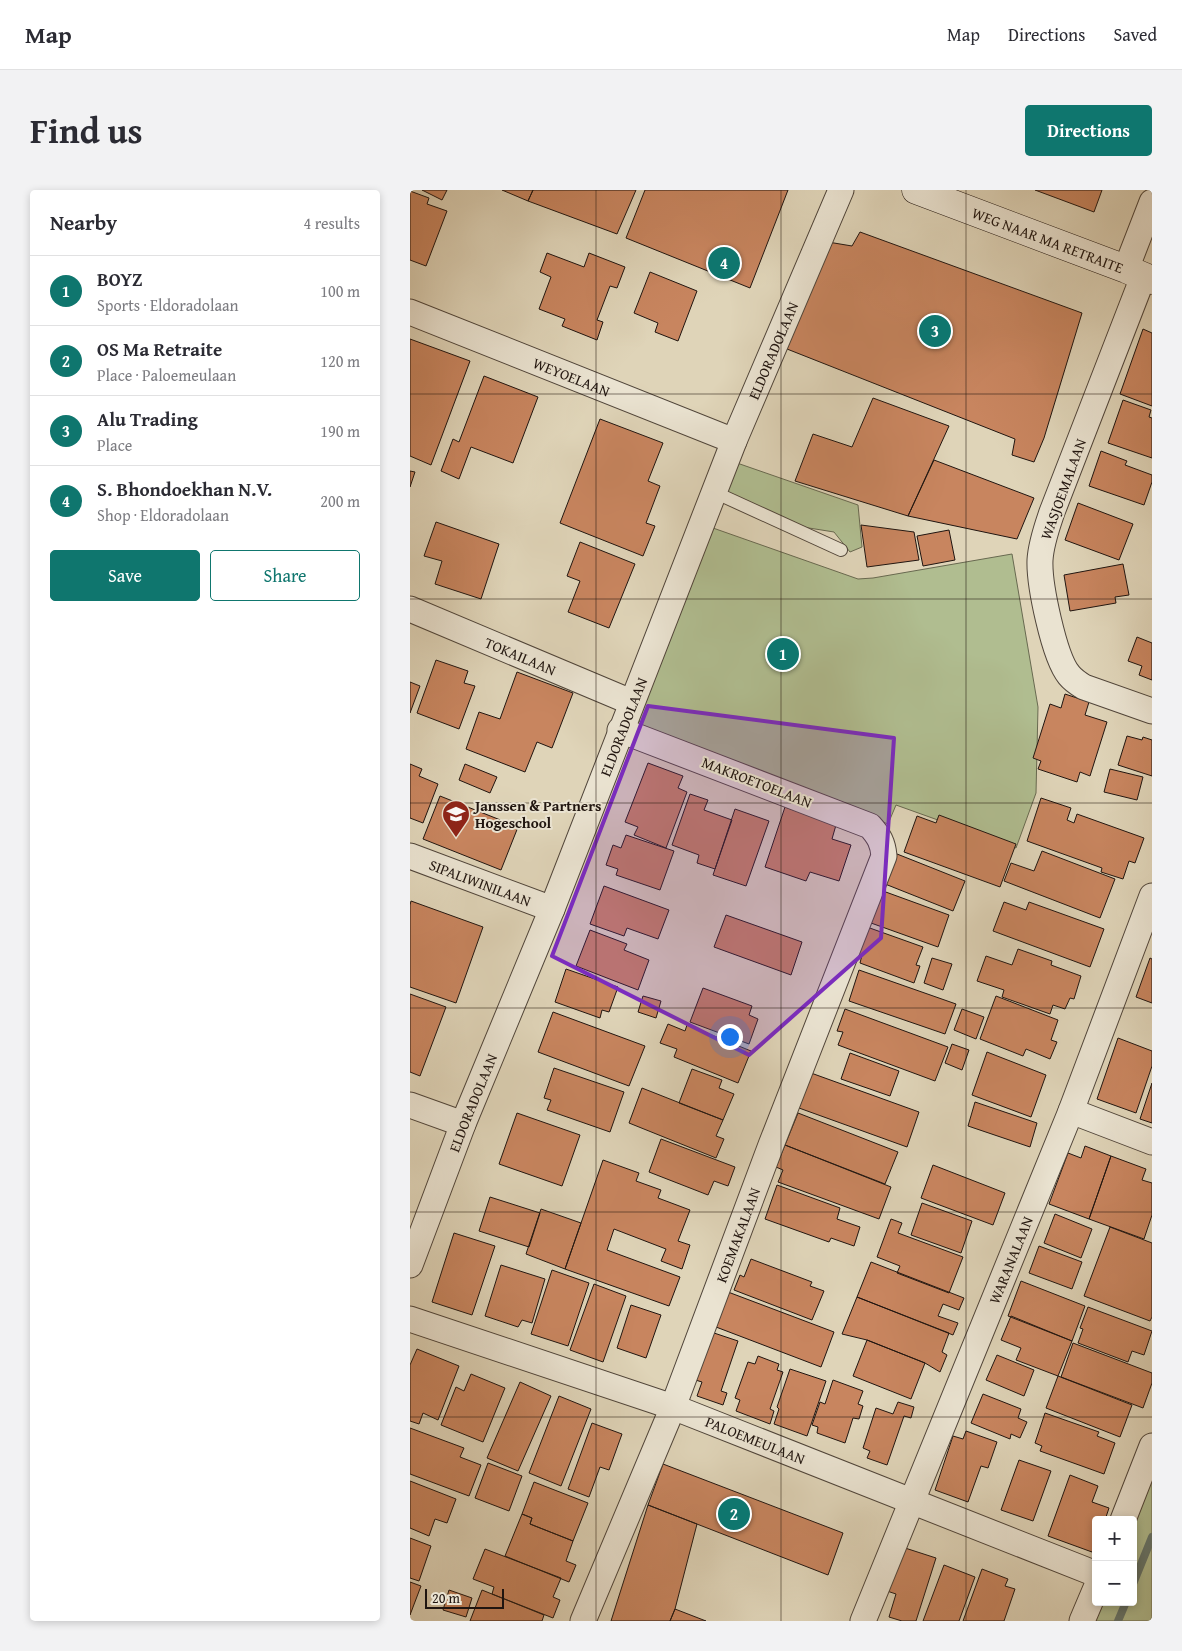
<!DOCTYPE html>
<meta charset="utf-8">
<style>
:root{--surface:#fff;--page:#f2f2f3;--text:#2b2b33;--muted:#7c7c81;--line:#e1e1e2;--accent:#0f766e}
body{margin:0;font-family:"Gentium Book Plus",serif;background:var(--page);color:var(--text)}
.controls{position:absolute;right:15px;bottom:15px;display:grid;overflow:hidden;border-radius:5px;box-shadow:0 2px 8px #0003}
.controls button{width:45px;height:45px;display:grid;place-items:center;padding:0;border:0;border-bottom:1px solid var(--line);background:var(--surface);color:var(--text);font:25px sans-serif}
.scale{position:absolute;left:15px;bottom:12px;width:79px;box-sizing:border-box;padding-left:5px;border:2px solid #201510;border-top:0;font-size:14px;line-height:18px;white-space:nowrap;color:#201510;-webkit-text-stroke:4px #eae3d1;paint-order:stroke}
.you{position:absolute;left:319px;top:846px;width:18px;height:18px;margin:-12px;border:4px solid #fff;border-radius:50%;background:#1a73e8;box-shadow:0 0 0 8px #1a73e833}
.badge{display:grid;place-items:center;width:32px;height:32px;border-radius:50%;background:var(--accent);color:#fff;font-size:16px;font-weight:700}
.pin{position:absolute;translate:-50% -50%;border:2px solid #fff;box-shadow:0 1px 5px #0006}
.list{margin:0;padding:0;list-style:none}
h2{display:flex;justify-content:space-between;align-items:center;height:65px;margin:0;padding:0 20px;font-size:21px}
h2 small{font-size:16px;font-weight:400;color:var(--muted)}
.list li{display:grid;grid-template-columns:32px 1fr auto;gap:15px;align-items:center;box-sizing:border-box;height:70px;padding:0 20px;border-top:1px solid var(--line)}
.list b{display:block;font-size:19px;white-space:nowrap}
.list p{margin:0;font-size:16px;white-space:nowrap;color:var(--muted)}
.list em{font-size:16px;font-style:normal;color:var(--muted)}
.actions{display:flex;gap:10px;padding:15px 20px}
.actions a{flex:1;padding:11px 0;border:1px solid var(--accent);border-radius:5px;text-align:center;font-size:18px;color:var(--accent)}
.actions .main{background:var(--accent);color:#fff}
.map{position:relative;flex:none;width:742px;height:1431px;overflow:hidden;border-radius:5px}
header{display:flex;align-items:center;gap:30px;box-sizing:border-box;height:70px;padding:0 25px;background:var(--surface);border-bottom:1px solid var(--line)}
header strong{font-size:24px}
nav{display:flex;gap:28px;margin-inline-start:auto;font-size:18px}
.intro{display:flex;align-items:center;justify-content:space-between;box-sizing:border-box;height:120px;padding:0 30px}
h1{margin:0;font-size:35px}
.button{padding:12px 22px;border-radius:5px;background:var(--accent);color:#fff;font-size:18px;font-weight:700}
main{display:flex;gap:30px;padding:0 30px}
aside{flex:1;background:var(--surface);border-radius:5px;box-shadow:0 2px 8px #0003}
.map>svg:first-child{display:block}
.green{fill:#b0bd90;stroke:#686950}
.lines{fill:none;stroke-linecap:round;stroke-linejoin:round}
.stream{stroke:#65776e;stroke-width:8}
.building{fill:#c8855f;stroke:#201510}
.lane-casing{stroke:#50453a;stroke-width:14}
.street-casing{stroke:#50453a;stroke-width:27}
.secondary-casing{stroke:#201510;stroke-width:29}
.lane{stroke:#eae3d1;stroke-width:12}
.street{stroke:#eae3d1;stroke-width:25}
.secondary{stroke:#eae3d1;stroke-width:28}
.marked{fill:#7b2cbf;fill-opacity:0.2;stroke:#7b2cbf;stroke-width:4;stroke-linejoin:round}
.grid{fill:none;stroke:#201510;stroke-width:1;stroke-opacity:0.55}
.labels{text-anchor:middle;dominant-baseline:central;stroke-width:4;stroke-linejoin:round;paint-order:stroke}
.street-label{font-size:15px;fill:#201510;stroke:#eae3d1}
.poi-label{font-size:15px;font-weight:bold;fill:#201510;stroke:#eae3d1;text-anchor:start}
</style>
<header>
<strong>Map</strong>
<nav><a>Map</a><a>Directions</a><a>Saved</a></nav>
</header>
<div class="intro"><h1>Find us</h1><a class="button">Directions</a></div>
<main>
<aside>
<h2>Nearby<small>4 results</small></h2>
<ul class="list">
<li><span class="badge">1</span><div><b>BOYZ</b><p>Sports · Eldoradolaan</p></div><em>100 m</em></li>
<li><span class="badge">2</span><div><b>OS Ma Retraite</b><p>Place · Paloemeulaan</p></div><em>120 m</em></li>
<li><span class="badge">3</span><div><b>Alu Trading</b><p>Place</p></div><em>190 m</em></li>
<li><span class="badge">4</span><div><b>S. Bhondoekhan N.V.</b><p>Shop · Eldoradolaan</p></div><em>200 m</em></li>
</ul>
<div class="actions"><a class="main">Save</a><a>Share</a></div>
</aside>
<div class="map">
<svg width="742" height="1431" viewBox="0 0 742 1431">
<rect width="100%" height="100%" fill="#dfd4b8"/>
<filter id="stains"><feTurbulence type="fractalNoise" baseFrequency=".004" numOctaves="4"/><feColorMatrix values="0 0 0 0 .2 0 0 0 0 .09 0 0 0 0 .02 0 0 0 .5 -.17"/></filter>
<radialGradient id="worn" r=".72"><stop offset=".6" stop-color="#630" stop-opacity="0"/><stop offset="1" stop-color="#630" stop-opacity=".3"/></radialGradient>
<path class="green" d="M327,273L448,315L452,357L440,362L424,342L374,334L315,305Z
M303,338L448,389L463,388L602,364L628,517L626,603L606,658L486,615L478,634L381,595L237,541L229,531L228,519Z
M742,1287V1427L740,1431H683L690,1412H723V1332Z"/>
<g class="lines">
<path class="stream" d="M723,1394L742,1347
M708,1431L716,1412"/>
</g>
<path class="building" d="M12,0H37L32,10Z
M92,0H123L118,11Z
M123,0H226L207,44L118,11Z
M235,0H378L340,98L216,48Z
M625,0H692L684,22Z
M0,1L19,8L17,14L37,21L16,76L0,70Z
M450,42L672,123L634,248L624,272L602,265L605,249L377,159L418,52L442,56Z
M137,63L174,77L179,63L215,77L207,98L200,96L187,130L193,132L187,150L152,136L155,129L129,119L141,87L130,82Z
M240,82L287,101L268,151L245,142L248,133L224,123Z
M733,139L742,143V216L710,204Z
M0,149L60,171L21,275L0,266Z
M74,186L128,207L103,273L61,257L49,289L31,281L43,249L49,252Z
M463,208L539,236L498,326L385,291L403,244L442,257Z
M713,210L741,220L739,227L742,228V268L698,253Z
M190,229L253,253L238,291L250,296L236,333L245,336L233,366L150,333Z
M691,261L717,271L715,275L742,285V292L734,315L679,296Z
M524,270L624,308L607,349L498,326Z
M0,281L5,282L0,297Z
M668,313L723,334L709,370L655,350Z
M26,332L89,354L71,409L25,394L32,371L14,366Z
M451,335L504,342L509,370L457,377Z
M539,340L545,370L513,376L507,346Z
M170,352L225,374L199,438L158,422L170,391L157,386Z
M713,374L719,405L705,407L706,413L660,421L654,385Z
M727,447L742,453V490L729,485L732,476L718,471Z
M26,470L58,481L54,493L65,496L49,539L7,523Z
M107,482L163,503L142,558L127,552L115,582L56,559L69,522L90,529Z
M0,492L10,496L0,523Z
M655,504L679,512L675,525L697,532L680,586L670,582L667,592L628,579L631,571L623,568L640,514L651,518Z
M717,546L732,550L733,547L742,550V586L708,575Z
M238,573L273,586L268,598L277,602L256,658L224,645L228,637L215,632Z
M0,574L12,579L9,586L28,594L13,633L0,628Z
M55,574L87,587L80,603L49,590Z
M700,579L733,587L727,610L694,602Z
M280,604L298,610L294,620L322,630L305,679L287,673L289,665L262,655Z
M30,606L108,637L91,680L13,649Z
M631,608L661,618L657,630L664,633L667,624L734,648L725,673L719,671L713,689L691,682L692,678L617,651Z
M375,617L426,635L422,649L441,655L429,691L400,682L396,691L355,677Z
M325,619L359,631L336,696L303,685Z
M529,625L606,654L590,697L494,662L507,626L526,633Z
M216,645L264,661L250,700L206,685L208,679L196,675L203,655L211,658Z
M632,661L705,689L690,728L594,691L601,673L624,681Z
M482,662L555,691L543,721L470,692Z
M194,696L259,720L248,749L217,738L214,746L180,734Z
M473,701L539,725L528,757L461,733Z
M1,711L73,737L46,813L0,797V715Z
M594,712L616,720L619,712L694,739L680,777L583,741Z
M316,725L392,752L381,785L304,757Z
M457,737L513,757L506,775L510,776L504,793L450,773L452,765L448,764Z
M180,740L217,754L214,760L239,770L228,800L166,776Z
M608,759L642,771L641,775L671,786L664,809L660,808L655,819L643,815L640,824L592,807L594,800L567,791L576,766L602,775Z
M522,768L542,774L533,800L514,793Z
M740,768L742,769V813L726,807Z
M156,779L208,797L199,822L192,820L190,828L145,812Z
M449,780L546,814L535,844L439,811Z
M293,798L342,816L339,825L348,829L339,854L280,832Z
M0,804L36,817L10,886L0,882Z
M233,806L251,811L246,828L228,822Z
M586,806L648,830L641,850L647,852L640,869L616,859L613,866L570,849Z
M435,819L538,857L525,891L428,855L433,842L427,841Z
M552,819L574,827L566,849L544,840Z
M143,822L235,856L219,896L128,862Z
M258,834L275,841L277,835L341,861L328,893L264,867L267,859L250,853Z
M708,848L742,861V876L726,923L687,909Z
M542,854L559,860L552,880L535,873Z
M577,862L636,885L621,927L562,905Z
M440,863L489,881L480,906L431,889Z
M144,878L214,902L200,942L137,920L141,910L134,908Z
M282,879L312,890L309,898L324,904L313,930L269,913Z
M401,883L509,922L497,957L389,918Z
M742,893V933L730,929Z
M232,898L313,930L306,946L314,949L306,968L219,933Z
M565,912L627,933L620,957L558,936Z
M107,923L170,945L152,996L89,974Z
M388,923L488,962L475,994L375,955Z
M251,949L325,977L318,996L304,991L298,1005L239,982Z
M375,955L481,997L469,1029L368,992L373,980L366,977Z
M675,956L701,966L679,1029L639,1014L658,963L671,968Z
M701,966L736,979L732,990L742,993V1025L734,1049L679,1029Z
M193,970L229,983L226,991L251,1000L248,1008L280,1020L268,1051L280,1055L272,1079L251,1071L256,1059L204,1039L197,1060L270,1087L259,1116L155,1079Z
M523,975L595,1003L583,1035L511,1008Z
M367,995L430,1018L427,1029L450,1037L444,1056L421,1048L419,1052L355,1029Z
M80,1007L130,1023L119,1057L69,1041Z
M512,1013L562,1031L551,1063L501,1045Z
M131,1019L171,1033L155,1079L116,1064Z
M645,1024L682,1039L671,1068L634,1053Z
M481,1029L492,1033L488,1043L553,1067L539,1103L487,1083L490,1076L467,1067Z
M700,1037L742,1053V1127L740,1131L674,1106Z
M44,1043L85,1056L62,1125L22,1112Z
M629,1056L672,1072L662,1099L619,1083Z
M341,1069L402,1092L400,1096L414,1101L402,1130L324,1100L330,1085L334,1087Z
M461,1072L554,1108L549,1120L533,1114L528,1126L548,1133L543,1145L447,1107Z
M91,1075L135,1089L122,1133L112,1130L108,1137L75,1126Z
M142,1080L179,1093L158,1156L121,1144Z
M611,1091L675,1116L662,1151L598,1126Z
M184,1094L216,1106L193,1172L160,1160Z
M318,1102L424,1142L411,1177L306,1137Z
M447,1107L539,1143L532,1162L537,1165L530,1182L515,1173L457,1150L432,1144Z
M221,1115L251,1125L236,1168L207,1158Z
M678,1117L742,1141L734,1165L722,1161L718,1172L668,1153L673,1139L670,1138Z
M601,1126L662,1151L648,1186L606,1170L611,1158L591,1150Z
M295,1140L328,1151L311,1201L317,1203L313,1215L287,1206L292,1192L279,1188Z
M457,1150L515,1173L501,1209L443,1186Z
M663,1153L742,1183V1193L733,1218L651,1187Z
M7,1159L49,1176L28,1230L13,1223L9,1234L0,1231V1175Z
M587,1165L624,1180L614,1206L576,1190Z
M348,1166L369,1174L367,1180L373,1182L360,1219L364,1221L360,1234L326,1221L330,1210L325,1208L338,1172L345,1174Z
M380,1179L416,1191L397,1246L364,1234L369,1219L367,1217Z
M61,1184L95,1198L73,1252L31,1235L46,1197L54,1201Z
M648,1186L722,1215L710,1247L636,1218Z
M423,1190L453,1201L448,1214L453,1216L449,1229L443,1228L435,1253L407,1243L408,1237L402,1235L410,1212L415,1214Z
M110,1192L141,1206L108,1281L77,1268Z
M573,1204L611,1219L608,1228L617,1232L610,1248L601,1244L600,1249L561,1233Z
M149,1206L181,1219L151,1296L119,1283Z
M488,1212L504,1217L501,1228L494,1226L477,1275L457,1268L460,1261L453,1258L466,1218L483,1224Z
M635,1223L689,1242L687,1246L705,1253L694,1284L630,1261L632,1256L625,1253Z
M182,1233L212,1244L199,1280L190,1277L179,1307L158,1299Z
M0,1238L54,1258L50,1267L71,1275L59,1306L0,1284Z
M556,1241L587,1252L578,1278L571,1276L558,1312L525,1300L543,1246L553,1249Z
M609,1270L641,1281L623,1331L591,1320Z
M78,1273L112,1286L99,1321L65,1308Z
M253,1274L433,1343L418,1385L238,1315Z
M660,1285L688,1296L682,1312L699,1318L695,1330H686V1353L682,1362L638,1346Z
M0,1291L46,1309L37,1333L25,1329L19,1346L0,1338Z
M124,1292L178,1313L163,1351L120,1334L122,1328L112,1324Z
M238,1315L287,1334L265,1419L260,1431H201Z
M112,1324L122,1328L120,1334L163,1351L156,1371L166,1375L159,1392L95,1366Z
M0,1348L21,1356L9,1391L0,1388Z
M492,1357L526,1368L506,1431H492L479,1427L486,1404L477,1401Z
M75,1359L151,1388L143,1407L150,1410L143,1428L82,1404L84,1397L63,1389Z
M534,1375L565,1387L549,1431H513Z
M572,1379L598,1389L595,1396L605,1399L594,1431H553Z
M0,1392L11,1396L0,1425Z
M39,1400L62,1408L56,1427L33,1420Z
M72,1400L134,1425L132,1431H60Z
M265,1419L296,1431H260Z"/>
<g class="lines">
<g class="lane-casing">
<path id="lane" d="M304,302L431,360"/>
</g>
<g class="street-casing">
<g id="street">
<path d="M716,79L742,12"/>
<path d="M733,87L642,322C637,337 631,353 630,370C629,394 644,467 659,485C663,490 669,494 674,497L742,521"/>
<path id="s1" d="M0,122L324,251"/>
<path id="s2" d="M0,419L221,512"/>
<path id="s3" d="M0,666L142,719"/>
<path d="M0,915L53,934"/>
<path d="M661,921L742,952"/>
<path id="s4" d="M0,1075L53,934L142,719L324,251L431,0"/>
<path id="s5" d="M0,1129L263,1217L686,1384"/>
<path d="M713,1330L742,1256"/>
<path id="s6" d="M173,1431L263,1217L361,955L474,666C473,653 469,646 460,636L210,540"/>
<path id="s7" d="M453,1431L661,921L742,706"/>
<path d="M672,1431L686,1398"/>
</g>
</g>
<g class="secondary-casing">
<g id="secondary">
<path id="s8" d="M506,0L716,79L742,90"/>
</g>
</g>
<use href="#lane" class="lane"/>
<use href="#street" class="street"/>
<use href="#secondary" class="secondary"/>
</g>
<path class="marked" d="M238,516L484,548L471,748L339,865L142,766Z"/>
<path class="grid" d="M186,0V1431M371,0V1431M556,0V1431M0,204H742M0,409H742M0,613H742M0,818H742M0,1022H742M0,1227H742"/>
<defs>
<g id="school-pin" transform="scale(1.4375)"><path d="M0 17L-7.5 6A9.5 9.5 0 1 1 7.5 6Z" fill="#8f2418" stroke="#eae3d1"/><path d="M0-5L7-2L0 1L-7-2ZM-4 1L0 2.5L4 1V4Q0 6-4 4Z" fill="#fff"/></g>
</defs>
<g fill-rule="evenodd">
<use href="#school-pin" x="46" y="624"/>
</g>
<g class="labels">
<g class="street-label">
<text stroke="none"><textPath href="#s8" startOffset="141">WEG NAAR MA RETRAITE</textPath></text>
<text stroke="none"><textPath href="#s4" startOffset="984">ELDORADOLAAN</textPath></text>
<text stroke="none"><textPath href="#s1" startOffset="174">WEYOELAAN</textPath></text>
<text transform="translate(653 299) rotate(-70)">WASJOEMALAAN</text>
<text stroke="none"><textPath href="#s2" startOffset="120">TOKAILAAN</textPath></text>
<text stroke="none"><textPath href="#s4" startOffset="579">ELDORADOLAAN</textPath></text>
<text transform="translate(347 592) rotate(21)">MAKROETOELAAN</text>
<text stroke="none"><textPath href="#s3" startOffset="75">SIPALIWINILAAN</textPath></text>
<text stroke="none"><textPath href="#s4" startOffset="174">ELDORADOLAAN</textPath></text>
<text stroke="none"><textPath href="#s6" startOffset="416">KOEMAKALAAN</textPath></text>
<text stroke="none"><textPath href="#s7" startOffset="390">WARANALAAN</textPath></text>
<text stroke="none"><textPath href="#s5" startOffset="366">PALOEMEULAAN</textPath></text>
</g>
<g class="poi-label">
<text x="65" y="615">Janssen &amp; Partners<tspan x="65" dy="17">Hogeschool</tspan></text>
</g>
</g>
<rect width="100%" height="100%" filter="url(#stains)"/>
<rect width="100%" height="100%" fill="url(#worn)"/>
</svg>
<div class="controls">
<button>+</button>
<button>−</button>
</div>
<div class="scale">20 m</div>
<div class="you"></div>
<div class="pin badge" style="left:373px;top:464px">1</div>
<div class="pin badge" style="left:324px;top:1324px">2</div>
<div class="pin badge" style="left:525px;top:141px">3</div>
<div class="pin badge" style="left:314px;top:73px">4</div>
</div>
</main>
